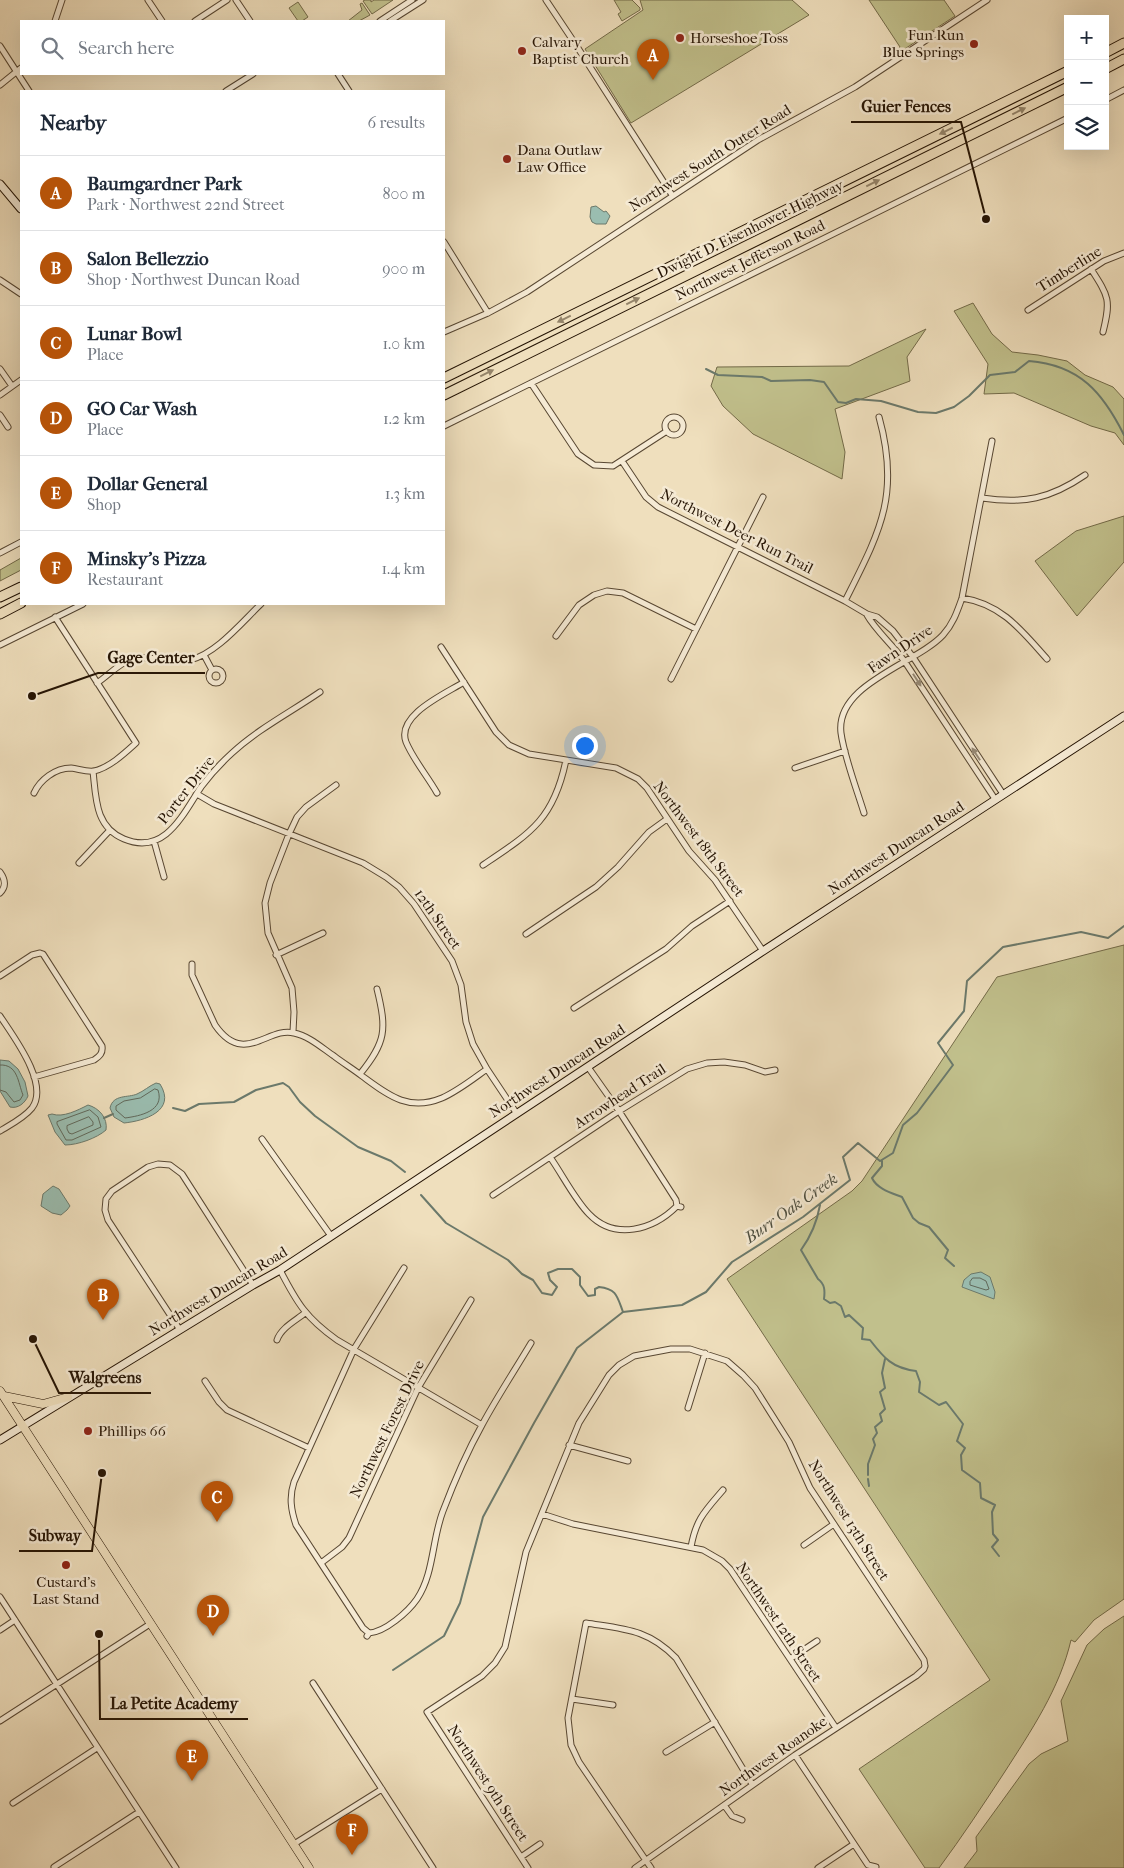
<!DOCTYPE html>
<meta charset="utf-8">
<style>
:root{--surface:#fff;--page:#f2f2f3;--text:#1f2937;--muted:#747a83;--line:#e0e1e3;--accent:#b45309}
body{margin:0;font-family:"IM FELL French Canon",serif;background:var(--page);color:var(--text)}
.controls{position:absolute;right:15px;top:15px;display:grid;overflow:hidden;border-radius:0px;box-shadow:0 5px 20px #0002}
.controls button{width:45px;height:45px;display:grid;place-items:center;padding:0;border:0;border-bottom:1px solid var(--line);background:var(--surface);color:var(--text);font:25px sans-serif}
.you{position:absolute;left:584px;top:745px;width:18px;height:18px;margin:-12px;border:4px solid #fff;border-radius:50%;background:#1a73e8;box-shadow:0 0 0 8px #1a73e833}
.badge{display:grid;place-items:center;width:32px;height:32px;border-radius:50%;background:var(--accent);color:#fff;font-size:16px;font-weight:700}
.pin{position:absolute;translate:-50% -41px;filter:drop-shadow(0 1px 2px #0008)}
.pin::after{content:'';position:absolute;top:26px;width:18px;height:15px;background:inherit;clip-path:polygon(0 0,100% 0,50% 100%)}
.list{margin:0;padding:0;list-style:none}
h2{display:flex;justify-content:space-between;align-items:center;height:65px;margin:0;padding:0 20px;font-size:21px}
h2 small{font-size:16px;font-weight:400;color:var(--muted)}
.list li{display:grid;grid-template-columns:32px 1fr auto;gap:15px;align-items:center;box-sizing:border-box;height:75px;padding:0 20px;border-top:1px solid var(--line)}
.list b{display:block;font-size:19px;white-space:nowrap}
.list p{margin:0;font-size:16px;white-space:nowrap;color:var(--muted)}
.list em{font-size:16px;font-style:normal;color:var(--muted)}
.icon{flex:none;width:28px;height:28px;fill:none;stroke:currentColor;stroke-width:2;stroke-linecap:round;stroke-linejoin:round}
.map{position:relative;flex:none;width:1124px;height:1868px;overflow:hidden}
.search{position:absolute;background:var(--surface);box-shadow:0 5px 20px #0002;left:20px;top:20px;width:425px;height:55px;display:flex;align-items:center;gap:12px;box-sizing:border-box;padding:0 18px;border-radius:0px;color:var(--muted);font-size:19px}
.panel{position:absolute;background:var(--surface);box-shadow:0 5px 20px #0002;left:20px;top:90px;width:425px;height:515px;border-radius:0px}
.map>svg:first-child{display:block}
.green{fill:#c1c08c;stroke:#736a48}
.water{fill:#9abdb0;stroke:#6b796b}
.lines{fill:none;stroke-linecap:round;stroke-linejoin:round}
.shore{stroke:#60685a;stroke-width:1}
.stream{stroke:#6b796b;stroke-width:2}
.street-casing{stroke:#584732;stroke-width:7}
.secondary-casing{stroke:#251404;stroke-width:9}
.primary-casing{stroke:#251404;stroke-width:9}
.highway-casing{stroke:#251404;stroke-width:11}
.street{stroke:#f5ead4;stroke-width:5}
.secondary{stroke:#f5ead4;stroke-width:7}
.primary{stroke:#efdfbd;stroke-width:8}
.highway{stroke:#efdfbd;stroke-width:9}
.oneway{fill:#94846a}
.oneway2{fill:#978a76}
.poi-dot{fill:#8f2418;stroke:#f5ead4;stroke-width:2}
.labels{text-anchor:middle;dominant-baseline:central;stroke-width:5;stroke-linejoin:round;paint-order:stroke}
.poi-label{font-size:15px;fill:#251404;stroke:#f5ead4;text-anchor:start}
.street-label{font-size:15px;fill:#251404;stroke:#f5ead4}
.water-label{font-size:16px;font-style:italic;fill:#4e4f40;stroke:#f5ead4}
.leader{fill:none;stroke:#251404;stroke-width:2}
.callout-dot{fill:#251404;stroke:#f5ead4;stroke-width:2}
.callout-label{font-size:16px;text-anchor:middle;font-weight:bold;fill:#251404;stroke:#f5ead4;stroke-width:5;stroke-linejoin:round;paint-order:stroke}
</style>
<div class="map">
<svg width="1124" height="1868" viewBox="0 0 1124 1868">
<rect width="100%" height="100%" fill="#efdfbd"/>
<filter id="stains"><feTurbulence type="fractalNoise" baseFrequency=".004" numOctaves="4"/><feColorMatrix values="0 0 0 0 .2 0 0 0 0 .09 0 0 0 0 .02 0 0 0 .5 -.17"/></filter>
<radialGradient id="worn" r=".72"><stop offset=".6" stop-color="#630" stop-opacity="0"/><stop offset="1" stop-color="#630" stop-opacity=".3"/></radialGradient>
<path class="green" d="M365,0H371V2L374,0H393L372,14L363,1Z
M614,0H632L640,8V10L622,21L618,14L621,12Z
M640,0H792L809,15L631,123L585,49L643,10Z
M869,0H944L955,16L900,52L898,49L900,47Z
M298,2L308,17L302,21H298L289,8Z
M362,3L370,15L359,21H348L362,10L360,4Z
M973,303L992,334L1012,352L1038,355L1067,361L1085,375L1113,387L1124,399V445L1115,433L1091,426L1014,393L984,394L988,364L954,311Z
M926,329L907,357L910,381L835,409L845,452L842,479L753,434L723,406L711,386L717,367L849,366Z
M1124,516V562L1077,616L1035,561L1076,531Z
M21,558V570L0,581V570Z
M1124,945V1599L1094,1620L1075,1642L1071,1640C1060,1688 1031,1731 1004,1773C983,1805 962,1837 939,1868H925L859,1769L990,1680L727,1279L852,1191L862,1181L997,977Z
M1124,1616V1868H964L977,1851L976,1837L1029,1764L1041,1754L1068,1741L1061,1701L1087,1645L1104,1629Z"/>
<path class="water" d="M596,206L604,212L606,211L610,216L606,224H596L592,222L590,217L591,207Z
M0,1060L9,1061L18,1069L25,1082L28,1096C25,1103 18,1109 10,1107L0,1091Z
M156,1083L160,1084C177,1111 144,1121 124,1123L114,1117L110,1108C113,1094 128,1098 137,1094C144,1091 149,1086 156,1083Z
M88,1105C99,1108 108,1118 106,1130C97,1138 78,1145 65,1145L55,1132L48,1115L52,1114C63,1118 78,1110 88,1105Z
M53,1186L59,1189L70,1206L67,1210L61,1215L52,1213L41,1206L43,1194Z
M981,1272L990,1277L995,1292L994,1299L962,1287L964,1280L971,1274Z"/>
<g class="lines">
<path class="shore" d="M0,1065C18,1064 18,1083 23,1095L20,1100L14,1102L6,1092L0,1090
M155,1089L158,1090C165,1111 140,1116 125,1118L116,1110V1106L124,1101L140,1098Z
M90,1110L98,1117L101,1127L72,1140H66L57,1124V1122Z
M89,1117L93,1122V1125L72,1134L69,1133L67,1129V1126Z
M973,1278H980L986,1281L989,1289L986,1290L970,1285V1282Z"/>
<path class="stream" d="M706,369L718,375L762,377L771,381L810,380L824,382L838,402L846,403L856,399L881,401L918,412L936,413L954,407L969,396L990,375L1015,372L1029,361C1080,365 1103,393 1124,435
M173,1108L185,1111L199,1104L234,1102L256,1090L283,1083L289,1087L300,1102L315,1116L358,1147L391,1161L405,1172
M104,1118L113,1114
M882,1161V1166L872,1178C877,1189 892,1193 902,1197L913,1218L919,1223L929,1227L948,1250L945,1258L954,1266
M421,1195L446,1223L508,1260L522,1274L533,1280L542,1293L552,1295L557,1287L550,1280L548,1273L558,1269H572L580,1277V1285L588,1296L595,1295V1289L599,1287C617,1289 617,1296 623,1312
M820,1205C817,1222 812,1235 801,1250L818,1279C825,1284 825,1291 824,1299L830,1303L835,1302L841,1306L845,1317L849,1315L863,1328L862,1339L870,1340C884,1358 892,1368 916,1371L920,1382L919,1392L939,1405L946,1402L963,1424L957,1441L965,1448L961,1455L962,1470L980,1483L981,1498L995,1505L992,1512L993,1534L998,1540L992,1547L999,1556
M623,1312L682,1305L706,1292L732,1262L803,1217L850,1180L843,1157L858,1143L880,1161L893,1153L903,1125L917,1113L953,1065L938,1043L964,1011L967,981L1003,947L1081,932L1108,938L1124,926
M868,1475V1464L875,1445L873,1439L877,1433L875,1427L882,1421L880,1414L885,1409L880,1392L885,1388L882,1373L885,1359
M868,1479L869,1486
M393,1670L444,1636L460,1603L483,1517L534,1423L577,1348L623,1312"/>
<g class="street-casing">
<path id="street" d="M148,0L162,21
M236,0L250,21
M546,0L576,45L672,195
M55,21L62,0
M195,21L227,0
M380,21L412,0
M390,21L423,0
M0,46L29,91
M338,74L349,91
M0,85L21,68
M226,91L253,74
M1105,100L1124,90
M444,242L488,313
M1091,269C1109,297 1111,300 1103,332
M0,280L21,294
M1028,310L1104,261L1124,253
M444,332L488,313L527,292L758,140L855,87L987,0
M0,369L12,386
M531,383L578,454L594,465L613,466L667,431
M0,395L21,380
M0,415L8,427
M665 426a9 9 0 1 1 18 0a9 9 0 1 1-18 0Z
M444,426L1068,118
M622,461L646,497L658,507L845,601L867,614L877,617L893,631L913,657L1003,794
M982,498C1024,504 1050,499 1085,475
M0,553L21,542
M962,598C1002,604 1022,631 1047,659
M845,601C879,533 901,496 879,417
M867,615C876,631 893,645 905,662L995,799
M556,636L579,605L594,595L607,591L623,593L696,629
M0,645L83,604
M441,647L496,732L509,745L529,754L616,768L638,779L647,788L689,851L715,880L763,951
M204,655L212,670
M209 676a7 7 0 1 1 14 0a7 7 0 1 1-14 0Z
M671,679L763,497
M97,683C109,675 119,663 132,659C151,654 170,665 190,660C216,654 242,622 261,604
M795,768L845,751
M93,771C96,798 95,827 124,839C165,856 183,814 201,787C210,775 221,763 232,753C258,729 291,712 320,692
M34,793C40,780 55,768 71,768C79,769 86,772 94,771C109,768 125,753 136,743L55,617
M437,793C428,777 413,759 406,742C396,715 445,694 464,682
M197,794L214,804L363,863L386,877L399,887L414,904L452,961L461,985L466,1022L473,1044L487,1069L517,1114
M864,813C857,790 844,756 841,733C835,684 916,664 943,635C953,624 957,612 962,598L992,441
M154,841L164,877
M79,863L110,830
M483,865C531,833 554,819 566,760
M0,872C5,879 7,886 0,893
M526,934L596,887L618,867L649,832L667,819
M276,955L323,933
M192,964V975L215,1025C244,1067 268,1026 294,1033C309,1036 322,1048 334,1056C343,1063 353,1069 362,1076C388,1095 408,1112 442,1098C458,1091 473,1079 487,1069
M0,976L32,955L40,953
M574,1008L666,949L692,926L730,901
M0,1016C13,1036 50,1084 32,1108C24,1118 10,1125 0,1131
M293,1032L294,1012L292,988L268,933L265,903L270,883L289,834L297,817L306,807L336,785
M588,1067L619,1111L676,1200L677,1206L681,1207
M360,1074C386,1042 387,1030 377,989
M34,1077L94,1060C100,1056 103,1053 102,1046L43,954L40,953
M262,1139L331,1236
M550,1157C562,1174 575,1200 589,1214C615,1241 653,1230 677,1206
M493,1195L619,1111L687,1069L707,1063L724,1062L745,1065L765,1072L775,1070
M280,1270C297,1303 306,1318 337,1340L482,1425
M180,1330L108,1220L105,1210L106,1199L112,1191L148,1167L158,1164L170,1165L182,1174L253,1285
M277,1340C281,1328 295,1321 305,1313
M205,1381L219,1402L227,1410L309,1448
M688,1408L705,1353
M569,1445L628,1461
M542,1514L573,1524L703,1550L722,1561L730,1569L836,1728
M804,1545L834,1524
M691,1547C696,1519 705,1511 723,1490
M321,1563L342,1547L349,1538L418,1388L471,1300
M0,1597L176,1868
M0,1630L15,1620
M369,1633L363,1628L296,1525C291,1510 289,1497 294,1482L354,1349L404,1268
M367,1636L369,1633C385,1632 408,1612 417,1599C434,1574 432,1539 443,1511C454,1482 467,1452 482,1425C497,1397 515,1370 531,1343
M790,1659L817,1641
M313,1683L433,1868
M572,1699L613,1705
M0,1721L150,1624
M666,1752L715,1722
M795,1755L868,1865L876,1867
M13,1803L97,1748
M724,1805L732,1816L742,1820
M294,1844L382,1789
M521,1857L540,1844
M54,1867L139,1812
M528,1868L427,1712L482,1676L495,1663L505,1647L526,1552L579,1423L609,1375L619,1365L634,1356L671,1349H690L727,1361L743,1375L755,1388L789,1442L810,1488L924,1660L925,1666
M635,1868L795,1755L916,1676L924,1669L925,1666
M651,1868L579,1762L571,1745L568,1718L586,1623C624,1629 648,1629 676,1658L752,1784
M818,1868L854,1844"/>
</g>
<g class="secondary-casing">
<path id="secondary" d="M0,184L21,209
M0,1440L253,1285L280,1270L763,951L1124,716"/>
</g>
<g class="primary-casing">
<path id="primary" d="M0,1391L309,1868
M4,1396L43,1404L68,1397"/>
</g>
<g class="highway-casing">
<path id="highway" d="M1105,53L1124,43
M1105,69L1124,59
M444,378L1068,71
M444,395L1068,87
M0,597L21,587
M0,614L21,603"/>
</g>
<use href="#street" class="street"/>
<use href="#secondary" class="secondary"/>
<use href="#primary" class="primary"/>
<use href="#highway" class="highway"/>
</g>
<defs><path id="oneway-solid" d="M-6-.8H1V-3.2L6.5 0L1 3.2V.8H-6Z" transform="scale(1.25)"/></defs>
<g class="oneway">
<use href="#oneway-solid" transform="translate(1019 111) rotate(-26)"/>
<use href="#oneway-solid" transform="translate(946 131) rotate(154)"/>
<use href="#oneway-solid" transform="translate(873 183) rotate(-26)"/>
<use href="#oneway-solid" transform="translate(633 301) rotate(-26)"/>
<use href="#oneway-solid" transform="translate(564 319) rotate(154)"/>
<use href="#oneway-solid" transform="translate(487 373) rotate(-26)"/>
</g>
<g class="oneway2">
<use href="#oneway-solid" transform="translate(917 680) rotate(57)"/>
<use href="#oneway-solid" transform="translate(976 754) rotate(-123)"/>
</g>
<g class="poi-dot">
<circle cx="680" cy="38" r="5"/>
<circle cx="974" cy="44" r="5"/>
<circle cx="522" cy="51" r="5"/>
<circle cx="507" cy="159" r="5"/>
<circle cx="88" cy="1431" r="5"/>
<circle cx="66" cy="1565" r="5"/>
</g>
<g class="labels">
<g class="poi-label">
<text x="964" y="35" text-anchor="end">Fun Run<tspan x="964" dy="17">Blue Springs</tspan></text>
<text x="690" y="38">Horseshoe Toss</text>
<text x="532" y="42">Calvary<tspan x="532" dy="17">Baptist Church</tspan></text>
<text x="517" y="150">Dana Outlaw<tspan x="517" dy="17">Law Office</tspan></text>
<text x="98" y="1431">Phillips 66</text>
<text x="66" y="1582" text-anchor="middle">Custard's<tspan x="66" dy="17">Last Stand</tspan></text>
</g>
<g class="street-label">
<text transform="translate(710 158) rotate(-32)">Northwest South Outer Road</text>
<text transform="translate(750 229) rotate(-26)">Dwight D. Eisenhower Highway</text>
<text transform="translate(750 260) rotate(-26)">Northwest Jefferson Road</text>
<text transform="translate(1069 269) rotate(-32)">Timberline</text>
<text transform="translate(737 531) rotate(27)">Northwest Deer Run Trail</text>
<text transform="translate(900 649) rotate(-34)">Fawn Drive</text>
<text transform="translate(186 790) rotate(-52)">Porter Drive</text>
<text transform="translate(699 839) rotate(53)">Northwest 18th Street</text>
<text transform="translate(896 848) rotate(-33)">Northwest Duncan Road</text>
<text transform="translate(438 919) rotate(55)">12th Street</text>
<text transform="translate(557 1071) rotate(-33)">Northwest Duncan Road</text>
<text transform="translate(620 1096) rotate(-33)">Arrowhead Trail</text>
<text transform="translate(218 1291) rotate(-31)">Northwest Duncan Road</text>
<text transform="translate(387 1429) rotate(-64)">Northwest Forest Drive</text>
<text transform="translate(849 1520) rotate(58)">Northwest 13th Street</text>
<text transform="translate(779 1622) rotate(56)">Northwest 12th Street</text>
<text transform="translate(773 1756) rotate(-35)">Northwest Roanoke</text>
<text transform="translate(488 1783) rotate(57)">Northwest 9th Street</text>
</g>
<g class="water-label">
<text transform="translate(791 1208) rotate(-35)">Burr Oak Creek</text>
</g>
</g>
<path class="leader" d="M986 219L961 122H851M32 696L98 673H205M33 1339L59 1393H151M102 1473L92 1551H19M99 1634L100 1719H248"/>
<g class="callout-dot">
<circle cx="986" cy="219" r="5"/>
<circle cx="32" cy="696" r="5"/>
<circle cx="33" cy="1339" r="5"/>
<circle cx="102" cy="1473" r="5"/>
<circle cx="99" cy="1634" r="5"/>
</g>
<g class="callout-label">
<text x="906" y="112">Guier Fences</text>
<text x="151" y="663">Gage Center</text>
<text x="105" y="1383">Walgreens</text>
<text x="55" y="1541">Subway</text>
<text x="174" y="1709">La Petite Academy</text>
</g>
<rect width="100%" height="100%" filter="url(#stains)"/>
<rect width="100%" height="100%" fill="url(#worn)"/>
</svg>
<div class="controls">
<button>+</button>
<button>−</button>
<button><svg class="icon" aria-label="layers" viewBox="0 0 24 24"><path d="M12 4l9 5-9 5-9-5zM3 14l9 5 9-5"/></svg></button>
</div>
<div class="you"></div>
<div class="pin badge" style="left:653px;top:80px">A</div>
<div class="pin badge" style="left:103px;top:1320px">B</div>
<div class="pin badge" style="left:217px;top:1522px">C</div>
<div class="pin badge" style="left:213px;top:1636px">D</div>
<div class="pin badge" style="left:192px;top:1781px">E</div>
<div class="pin badge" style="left:352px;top:1855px">F</div>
<div class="search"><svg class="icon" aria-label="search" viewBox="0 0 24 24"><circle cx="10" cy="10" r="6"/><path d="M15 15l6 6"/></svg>Search here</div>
<section class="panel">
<h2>Nearby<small>6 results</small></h2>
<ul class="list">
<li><span class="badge">A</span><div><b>Baumgardner Park</b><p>Park · Northwest 22nd Street</p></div><em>800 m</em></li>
<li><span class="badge">B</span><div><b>Salon Bellezzio</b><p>Shop · Northwest Duncan Road</p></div><em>900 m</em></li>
<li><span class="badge">C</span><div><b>Lunar Bowl</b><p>Place</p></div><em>1.0 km</em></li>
<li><span class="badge">D</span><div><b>GO Car Wash</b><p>Place</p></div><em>1.2 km</em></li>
<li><span class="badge">E</span><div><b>Dollar General</b><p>Shop</p></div><em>1.3 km</em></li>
<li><span class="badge">F</span><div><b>Minsky's Pizza</b><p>Restaurant</p></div><em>1.4 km</em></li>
</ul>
</section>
</div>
